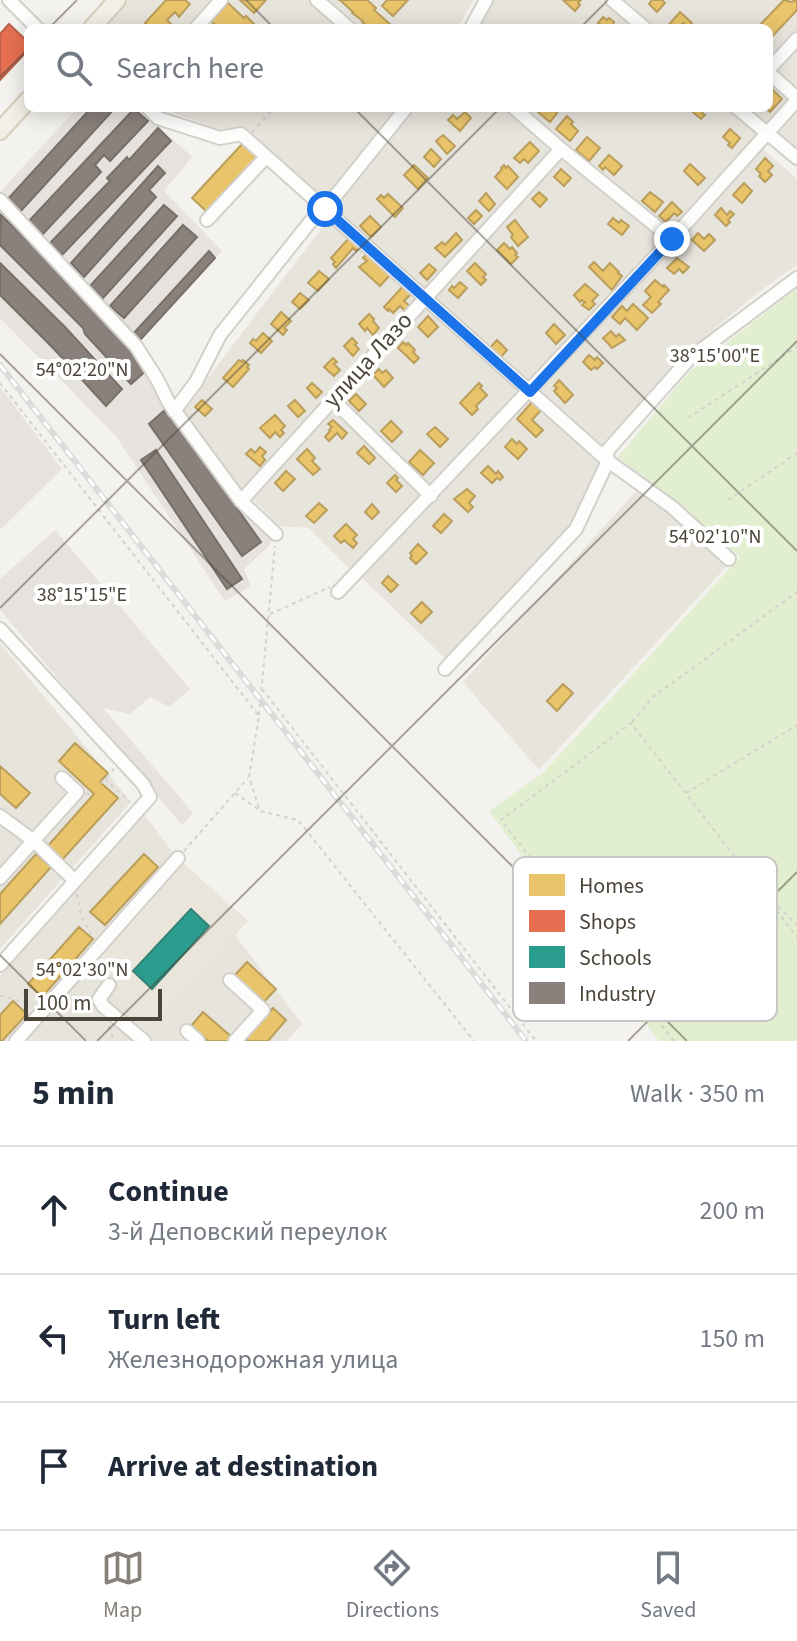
<!DOCTYPE html>
<meta charset="utf-8">
<style>
:root{--surface:#fff;--page:#f6f6f7;--text:#1f2937;--muted:#747a83;--line:#e0e1e3;--accent:#868178}
body{margin:0;font-family:"Source Sans 3",sans-serif;background:var(--page);color:var(--text)}
.scale{position:absolute;left:24px;bottom:20px;width:138px;box-sizing:border-box;padding-left:8px;border:4px solid #4b4439;border-top:0;font-size:22px;line-height:28px;white-space:nowrap;color:#4b4439;-webkit-text-stroke:6px #fff;paint-order:stroke}
.stop{position:absolute;width:24px;height:24px;margin:-18px;border:6px solid #1a73e8;border-radius:50%;background:#fff}
.stop.end{background:#1a73e8;border-color:#fff;box-shadow:0 2px 8px #0008}
.list{margin:0;padding:0;list-style:none}
h2{display:flex;justify-content:space-between;align-items:center;height:104px;margin:0;padding:0 32px;font-size:34px}
h2 small{font-size:26px;font-weight:400;color:var(--muted)}
.list li{display:grid;grid-template-columns:52px 1fr auto;gap:24px;align-items:center;box-sizing:border-box;height:128px;padding:0 32px;border-top:2px solid var(--line)}
.list b{display:block;font-size:30px;white-space:nowrap}
.list p{margin:0;font-size:26px;white-space:nowrap;color:var(--muted)}
.list em{font-size:26px;font-style:normal;color:var(--muted)}
.icon{flex:none;width:44px;height:44px;fill:none;stroke:currentColor;stroke-width:2;stroke-linecap:round;stroke-linejoin:round}
.map{position:relative;flex:none;width:797px;height:1041px;overflow:hidden}
.search{position:absolute;background:var(--surface);box-shadow:0 4px 20px #0003;left:24px;right:24px;top:24px;height:88px;display:flex;align-items:center;gap:20px;box-sizing:border-box;padding:0 28px;border-radius:12px;color:var(--muted);font-size:30px}
.sheet{height:488px;background:var(--surface)}
nav{display:flex;justify-content:space-around;align-items:center;box-sizing:border-box;height:112px;border-top:2px solid var(--line);background:var(--surface);font-size:22px;color:var(--muted)}
nav a{display:grid;justify-items:center;gap:4px}
nav .on{color:var(--accent)}
.map>svg:first-child{display:block}
.residential{fill:#e7e4dc}
.industrial{fill:#e6e2de}
.education{fill:#eae5da}
.green{fill:#e1eecf}
.homes{fill:#e9c46a;stroke:#ba9e5b;stroke-width:2}
.shops{fill:#e76f51;stroke:#b8624a;stroke-width:2}
.schools{fill:#2a9d8f;stroke:#348275;stroke-width:2}
.industry{fill:#8a817c;stroke:#776f68;stroke-width:2}
.lines{fill:none;stroke-linecap:round;stroke-linejoin:round}
.minor-casing{stroke:#d2d0cb;stroke-width:16}
.major-casing{stroke:#d6cebb;stroke-width:20}
.path{stroke:#d3d2cc;stroke-width:2;stroke-dasharray:4 4;stroke-linecap:butt}
.minor{stroke:#fdfdfc;stroke-width:12}
.major{stroke:#f2efe6;stroke-width:16}
.rail-casing{stroke:#dbdbda;stroke-width:6}
.rail{stroke:#fff;stroke-width:3;stroke-dasharray:9;stroke-linecap:butt}
.route{stroke:#1a73e8;stroke-width:10}
.ticks{fill:none;stroke:#4b4439;stroke-width:2;stroke-opacity:0.45}
.labels{text-anchor:middle;dominant-baseline:central;stroke-width:8;stroke-linejoin:round;paint-order:stroke}
.street-label{font-size:24px;fill:#4b4439;stroke:#fff}
.key{fill:#fff;stroke:#c9c7c4;stroke-width:2}
.key-label{font-size:22px;fill:#4b4439}
.ticks-label{font-size:20px;text-anchor:middle;fill:#4b4439;stroke:#fff;stroke-width:8;stroke-linejoin:round;paint-order:stroke}
</style>
<div class="map">
<svg width="797" height="1041" viewBox="0 0 797 1041">
<rect width="100%" height="100%" fill="#f4f2ee"/>
<path class="residential" d="M128,0H474L457,28H103Z
M494,0H601L634,28H477Z
M621,0H797V151L747,108H769V28H654Z
M160,108H396L323,200L246,127L221,130Z
M410,108H506L553,153L424,292L331,207Z
M522,108H726L760,137L669,233Z
M763,149L797,179V265L759,292L684,354L602,449L536,392Z
M559,155L663,237L530,385L431,296Z
M329,218L420,300L241,492L183,411Z
M424,304L523,393L430,489L337,398Z
M532,396L601,460L570,525L445,658L361,577Z
M331,406L422,497L351,570L309,528L280,526L249,495Z
M639,488L727,566L539,770L463,682Z
M0,643L131,802L0,949Z
M144,814L302,1024L287,1041H0V976Z"/>
<path class="industrial" d="M77,108H139L192,157L164,191L222,251L136,346L241,501L276,534L267,548L244,569L251,586L225,601L115,435L0,318V192Z
M0,387L62,469L0,530Z
M55,530L190,689L169,707L150,697L130,714L103,708L193,813L182,825L0,610V579Z"/>
<path class="education" d="M182,862L248,921L151,1028L85,969Z"/>
<path class="green" d="M797,288V1041H659L489,811L543,773L740,557L618,457L689,372Z"/>
<path class="homes" d="M166,0H185L190,4L179,17L175,12L167,20L172,25L169,28H150L145,23Z
M240,0H266L254,13Z
M338,0H367L376,8L374,10L391,25L388,28H366V25L362,22L363,21L352,13L353,12L340,0Z
M387,0H408L393,16L382,6Z
M563,0H581L578,3L580,5L575,11Z
M652,0H662L665,3L657,12L649,4Z
M784,0L791,2L797,0V10L769,40V28H757Z
M228,3L244,18L246,16L258,28H228L225,25L219,28L211,21Z
M680,12L692,23L688,27L683,23L679,28H666Z
M603,17L607,20L609,18L614,22L612,28H605L598,23Z
M769,86L782,99L770,112L766,108H769Z
M541,108H552L557,113L550,122L538,112Z
M688,108H706L702,113L705,115L701,119Z
M465,112L471,118L460,131L448,120L453,115L457,119Z
M567,116L573,122L571,124L578,131L570,141L556,129Z
M730,129L740,138L732,148L728,145L730,143L723,137Z
M443,135L455,146L447,154L436,141Z
M587,137L600,148L589,161L576,150Z
M244,142L259,155L207,212L192,198Z
M530,142L539,151L528,163L524,159L520,163L514,158Z
M431,149L441,159L434,167L424,157Z
M609,155L622,166L614,175L605,167L603,170L599,166Z
M765,158L773,166L768,171L772,175L765,182L759,176L761,174L756,169Z
M690,164L705,178L698,185L684,171Z
M414,165L428,178L418,189L404,175Z
M504,165L506,168L508,166L518,177L507,189L495,177L502,169L501,168Z
M561,169L571,178L564,186L554,177Z
M744,183L752,191L742,203L733,195Z
M539,192L547,199L540,207L532,199Z
M650,192L663,202L655,212L642,201Z
M486,193L495,204L489,211L479,201Z
M388,194L403,208L395,217L377,199L381,195L384,198Z
M672,202L682,212L677,216L674,213L666,222L659,216Z
M721,208L727,215L730,211L734,214L728,220L730,222L726,226L715,215Z
M476,210L482,216L474,224L468,218Z
M370,216L381,227L371,237L360,226Z
M613,218L619,223L621,220L629,226L622,235L608,224Z
M515,220L528,237L518,246L511,237L513,235L507,227Z
M456,233L462,240L445,257L435,248L442,242L445,245Z
M698,233L704,239L709,234L715,240L704,251L692,240Z
M350,237L360,247L356,251L353,248L336,268L333,264L335,262L331,258Z
M504,243L510,249L512,247L517,253L515,255L518,257L511,264L497,250Z
M367,254L390,275L380,286L359,267L367,261L363,258Z
M677,258L689,267L683,273L679,269L674,274L667,268Z
M594,262L603,271L610,263L619,272L618,273L622,276L612,290L589,267Z
M475,263L486,274L483,277L486,280L481,285L467,271Z
M429,264L436,270L427,280L420,273Z
M319,271L329,279L318,291L308,283Z
M655,280L663,287L664,285L669,290L658,302L661,304L652,313L643,305L651,297L645,291Z
M460,282L467,288L458,298L449,290L452,286L454,288Z
M585,284L598,295L592,301L595,304L589,310L582,305L585,302L582,300L580,302L574,295Z
M403,286L412,293L404,301L411,307L406,312L400,306L393,313L389,309L388,311L384,307Z
M300,293L309,300L300,309L292,302Z
M633,304L648,318L637,330L625,318L620,324L612,317L622,306L627,311Z
M281,312L291,321L284,328L287,330L283,335L271,324Z
M369,314L374,319L373,321L379,328L373,335L367,328L365,331L359,324Z
M428,316L438,327L428,337L418,327Z
M554,324L565,335L556,344L546,333Z
M611,331L616,337L619,334L625,340L612,348L603,338Z
M263,333L272,341L261,353L250,343L253,339L256,341Z
M352,338L357,343L355,345L359,349L353,356L344,346Z
M497,340L507,350L500,358L489,349Z
M403,342L406,345L408,343L415,350L413,352L419,358L414,363L398,348Z
M589,355L595,360L597,357L603,363L597,369L595,367L591,370L583,362Z
M333,358L337,362L334,364L340,370L334,376L324,367Z
M239,360L242,362L243,360L249,365L247,367L249,369L233,387L223,378Z
M379,369L382,373L386,370L393,378L384,387L373,375Z
M559,380L573,395L565,403L554,391L557,388L554,386Z
M312,383L322,392L316,398L307,388Z
M479,383L482,386L480,388L487,395L476,406L478,409L472,415L460,403Z
M356,394L366,404L359,411L349,401Z
M202,400L212,409L205,416L195,407Z
M295,400L305,411L298,417L288,406Z
M532,402L541,410L532,420L543,430L536,437L517,419Z
M275,415L285,426L281,430L284,433L280,437L275,432L270,438L260,428Z
M333,420L347,433L342,439L337,433L329,441L325,437L330,431L329,430L332,427L328,424Z
M391,421L402,432L392,442L381,431Z
M435,427L448,439L440,447L427,434Z
M512,439L517,444L519,441L527,449L518,459L505,447Z
M364,446L375,458L369,464L357,453Z
M260,447L266,452L262,456L265,460L260,466L246,454L251,449L255,453Z
M307,449L315,458L312,461L320,469L313,475L297,459Z
M420,450L434,463L423,475L409,462Z
M488,466L496,474L498,471L503,477L500,480L497,478L492,483L481,473Z
M286,471L295,479L283,491L275,483Z
M395,475L398,478L396,480L402,486L396,492L387,483Z
M467,489L475,496L469,503L473,507L468,512L454,499Z
M319,503L327,510L314,523L306,516Z
M372,504L379,512L372,519L365,512Z
M444,514L452,521L441,533L433,526Z
M346,524L357,535L353,539L357,543L353,548L344,540L341,543L334,536Z
M418,544L427,553L416,564L410,558L412,556L410,553Z
M388,576L398,585L391,592L382,583Z
M422,602L432,612L421,623L411,613Z
M563,684L573,693L557,711L547,701Z
M75,743L108,773L100,782L118,798L61,861L46,848L94,794L59,761Z
M0,766L30,793L16,808L0,794Z
M36,854L51,867L0,924V894Z
M144,854L158,867L105,925L90,912Z
M79,927L93,939L42,997L28,984Z
M247,962L276,989L263,1003L234,976Z
M13,1001L27,1014L2,1041H0V1015Z
M273,1008L286,1020L268,1041H248L246,1039Z
M203,1012L233,1038L230,1041H208L191,1026Z"/>
<path class="shops" d="M9,24L28,42V50L0,80V34Z"/>
<path class="schools" d="M191,909L209,926L152,989L133,971Z"/>
<path class="industry" d="M91,108H115L19,213L6,201Z
M134,109L148,121L110,161L104,155L95,165L101,172L41,236L28,222Z
M158,128L171,141L62,255L50,243L110,181L107,178L127,157L129,160Z
M158,166L165,173L149,190L156,197L84,277L71,263Z
M164,205L177,216L103,298L90,286Z
M1,215L47,259L148,369L131,384L85,334L83,328L0,245Z
M183,225L197,237L124,318L110,306Z
M209,251L215,258L140,340L133,334Z
M0,263L65,327L122,389L106,406L54,349L0,295Z
M166,409L261,542L242,556L149,424Z
M156,450L242,579L227,589L141,460Z"/>
<g class="lines">
<g class="minor-casing">
<path id="minor" d="M9,0L37,28
M317,0L349,28
M612,0L645,28
M196,28L221,0
M471,28L486,0
M769,69L797,39
M769,73L797,98
M148,108L158,118L220,138L241,134L608,461L672,507L729,559
M514,108L561,149L672,239
M737,108L797,158
M0,200L136,346L157,379L169,403L241,501L276,534
M207,220L266,157
M332,399L431,496
M174,411L196,382L220,335L310,222L325,209L406,108
M241,501L561,149
M338,592L672,239L797,100
M0,629L143,784L150,797L0,965
M445,669L576,529L608,461L607,451L689,359L797,278
M0,816L34,841L75,881
M0,878L77,792L62,778
M230,980L263,1010L235,1041
M109,985L99,999L103,1006L144,1041
M187,1031L198,1041
M16,1041L178,858"/>
</g>
<g class="major-casing">
<path id="major" d="M92,28L117,0
M0,131L28,100"/>
</g>
<path class="path" d="M252,132L274,108
M0,383L259,716L249,777L260,811L298,820L474,1041
M688,418L797,347
M728,500L797,453
M270,614L330,587
M262,689L536,1041
M259,715L275,546
M632,722L653,697L797,592
M105,779L130,802
M101,783L114,769
M235,793L259,810
M686,793L797,725
M86,794H91L93,792
M184,851L248,778
M77,894L81,915L92,936
M772,901L797,925
M0,996C11,997 23,1004 33,1003
M64,1002L89,1005
M109,1026L114,1041
M674,1041L501,820L631,723L797,937"/>
<use href="#minor" class="minor"/>
<use href="#major" class="major"/>
<g class="rail-casing">
<path id="rail" d="M0,365L526,1041"/>
</g>
<use href="#rail" class="rail"/>
</g>
<g class="lines">
<path class="route" d="M325,209L530,392L672,239"/>
</g>
<path class="ticks" d="M246,0L274,28M49,28L77,0M580,28L608,0M0,77L28,49M354,108L797,551M0,354L687,1041M0,608L500,108M0,955L86,1041M97,1041L797,341M628,1041L797,872"/>
<g class="labels">
<g class="street-label">
<text transform="translate(368 360) rotate(-48)">улица Лазо</text>
</g>
</g>
<rect x="513" y="857" width="264" height="164" rx="12" class="key"/>
<rect x="529" y="874" width="36" height="22" fill="#e9c46a"/>
<rect x="529" y="910" width="36" height="22" fill="#e76f51"/>
<rect x="529" y="946" width="36" height="22" fill="#2a9d8f"/>
<rect x="529" y="982" width="36" height="22" fill="#8a817c"/>
<g class="key-label">
<text x="579" y="893">Homes</text>
<text x="579" y="929">Shops</text>
<text x="579" y="965">Schools</text>
<text x="579" y="1001">Industry</text>
</g>
<g class="ticks-label">
<text x="715" y="362">38°15'00"E</text>
<text x="82" y="376">54°02'20"N</text>
<text x="715" y="543">54°02'10"N</text>
<text x="82" y="601">38°15'15"E</text>
<text x="82" y="976">54°02'30"N</text>
</g>
</svg>
<div class="scale">100 m</div>
<div class="stop" style="left:325px;top:209px"></div>
<div class="stop end" style="left:672px;top:239px"></div>
<div class="search"><svg class="icon" aria-label="search" viewBox="0 0 24 24"><circle cx="10" cy="10" r="6"/><path d="M15 15l6 6"/></svg>Search here</div>
</div>
<section class="sheet">
<h2>5 min<small>Walk · 350 m</small></h2>
<ul class="list">
<li><svg class="icon" aria-label="ahead" viewBox="0 0 24 24"><path d="M12 20V5M6 11l6-6 6 6"/></svg><div><b>Continue</b><p>3-й Деповский переулок</p></div><em>200 m</em></li>
<li><svg class="icon" aria-label="left" viewBox="0 0 24 24"><path d="M17 20v-9H6M10 6l-5 5 5 5"/></svg><div><b>Turn left</b><p>Железнодорожная улица</p></div><em>150 m</em></li>
<li><svg class="icon" aria-label="arrive" viewBox="0 0 24 24"><path d="M6 21V4h12l-3 4 3 4H6"/></svg><div><b>Arrive at destination</b></div></li>
</ul>
</section>
<nav>
<a class="on"><svg class="icon" aria-label="map" viewBox="0 0 24 24"><path d="M3 6l6-2 6 2 6-2v14l-6 2-6-2-6 2zM9 4v14M15 6v14"/></svg>Map</a>
<a><svg class="icon" aria-label="directions" viewBox="0 0 24 24"><path d="M12 3l9 9-9 9-9-9zM9 14v-3h6M13 9l2 2-2 2"/></svg>Directions</a>
<a><svg class="icon" aria-label="saved" viewBox="0 0 24 24"><path d="M7 4h10v16l-5-4-5 4z"/></svg>Saved</a>
</nav>
